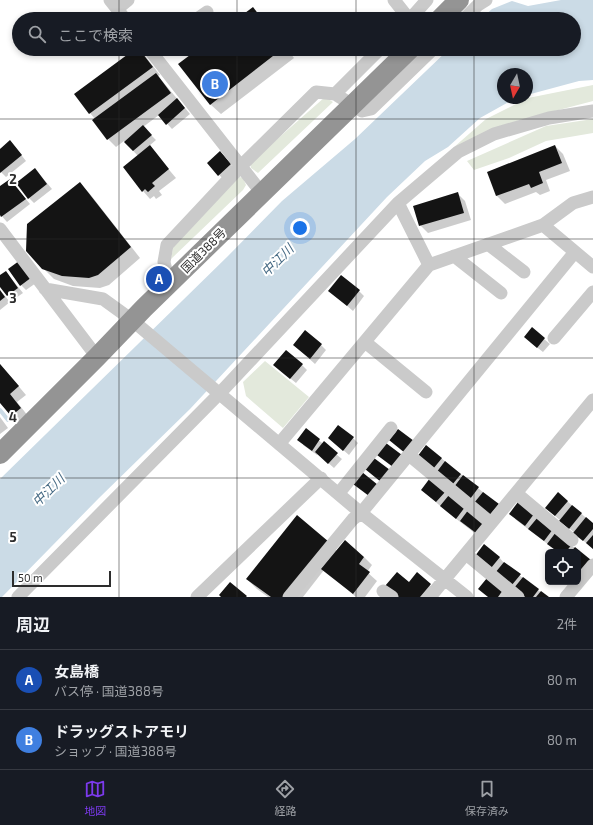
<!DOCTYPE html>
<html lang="ja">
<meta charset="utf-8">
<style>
:root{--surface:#171b24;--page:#242831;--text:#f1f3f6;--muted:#9ea1a6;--line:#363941;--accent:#7c3aed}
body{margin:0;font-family:"Exo 2","Noto Sans JP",sans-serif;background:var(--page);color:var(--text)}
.controls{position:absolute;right:12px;bottom:12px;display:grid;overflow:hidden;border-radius:6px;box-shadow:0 2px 6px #0003}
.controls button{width:36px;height:36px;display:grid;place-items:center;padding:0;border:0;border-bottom:1px solid var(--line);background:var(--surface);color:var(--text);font:20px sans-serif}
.compass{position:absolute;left:497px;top:68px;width:36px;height:36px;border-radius:50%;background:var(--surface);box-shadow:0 2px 6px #0003;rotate:189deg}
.scale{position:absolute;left:12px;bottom:10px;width:99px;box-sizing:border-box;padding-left:4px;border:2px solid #2d2d2d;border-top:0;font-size:11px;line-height:14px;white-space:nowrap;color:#2d2d2d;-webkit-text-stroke:3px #fff;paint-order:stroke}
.you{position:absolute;left:300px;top:228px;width:14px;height:14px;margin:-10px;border:3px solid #fff;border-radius:50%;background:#1a73e8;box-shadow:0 0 0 6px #1a73e833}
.badge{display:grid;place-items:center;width:26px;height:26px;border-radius:50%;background:var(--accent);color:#fff;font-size:13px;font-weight:700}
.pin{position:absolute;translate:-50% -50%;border:2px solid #fff;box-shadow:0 1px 4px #0006}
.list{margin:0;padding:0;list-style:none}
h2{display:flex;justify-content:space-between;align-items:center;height:52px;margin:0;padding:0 16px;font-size:17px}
h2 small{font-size:13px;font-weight:400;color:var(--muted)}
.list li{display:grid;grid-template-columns:26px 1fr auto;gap:12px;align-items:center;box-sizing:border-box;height:60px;padding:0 16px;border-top:1px solid var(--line)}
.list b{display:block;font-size:15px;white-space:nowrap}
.list p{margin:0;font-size:13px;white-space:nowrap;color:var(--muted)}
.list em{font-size:13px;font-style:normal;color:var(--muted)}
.icon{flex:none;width:22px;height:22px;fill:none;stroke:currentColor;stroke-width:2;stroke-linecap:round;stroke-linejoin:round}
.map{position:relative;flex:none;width:593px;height:597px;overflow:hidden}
.search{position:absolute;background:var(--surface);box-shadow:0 2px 6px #0003;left:12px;right:12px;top:12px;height:44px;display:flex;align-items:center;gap:10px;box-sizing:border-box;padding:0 14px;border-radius:22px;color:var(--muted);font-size:15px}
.sheet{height:172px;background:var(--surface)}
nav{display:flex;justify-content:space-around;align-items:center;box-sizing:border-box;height:56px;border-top:1px solid var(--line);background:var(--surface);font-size:11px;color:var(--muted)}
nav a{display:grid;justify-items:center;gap:2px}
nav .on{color:var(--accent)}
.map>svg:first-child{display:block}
.green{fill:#e3e9dc}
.water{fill:#cbdbe6}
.shadow{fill:#0003}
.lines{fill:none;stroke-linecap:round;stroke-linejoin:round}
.stream{stroke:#cbdbe6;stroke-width:4}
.building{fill:#141414}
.minor{stroke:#cacaca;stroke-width:13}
.highway{stroke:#949494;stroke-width:20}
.grid{fill:none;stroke:#2d2d2d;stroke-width:1;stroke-opacity:0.55}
.labels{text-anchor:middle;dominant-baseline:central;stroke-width:4;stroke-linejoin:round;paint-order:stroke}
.street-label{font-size:12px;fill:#2d2d2d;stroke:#fff}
.water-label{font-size:13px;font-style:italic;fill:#466a84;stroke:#fff}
.grid-label{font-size:13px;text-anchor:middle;font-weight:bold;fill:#2d2d2d;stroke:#fff;stroke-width:4;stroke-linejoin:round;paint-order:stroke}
</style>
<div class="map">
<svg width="593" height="597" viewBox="0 0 593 597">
<rect width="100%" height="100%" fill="#fff"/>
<path class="green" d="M593,85V101L517,121L453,148L486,119L528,98Z
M325,97L333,102L258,173L251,168L250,163Z
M593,119V133L546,141L509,158L474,170L467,161L546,126Z
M236,176L243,178L246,185L243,190L171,259L174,243Z
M265,361L309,397L283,428L246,396L243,382Z"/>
<path class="water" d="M561,0H593V80L579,81L527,95V74H503V98H516L480,118L448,147L425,161L387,197L190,409L99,498L2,597H0V479L228,256L282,201L355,139L449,49H574V19H481L492,9L512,1L528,6Z"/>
<path class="shadow" d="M137,49L145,56L160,75L158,76L190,114L172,129L159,115L143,127L156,140L149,146L176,178L159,191L162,195L156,199L154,196L150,199L143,191L138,156L124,141L116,147L108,139L94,120L95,119L90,113Z
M199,49H287L294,58L221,114L210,104Z
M555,146L563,154L570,171L546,180L550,191L540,195L536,192L505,204L497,196L488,172Z
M15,147L26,161L6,177L0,171V148L1,149Z
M225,158L236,170L224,180L208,163Z
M35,169L52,189L34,203L29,198Z
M10,180L30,204L7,222L0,214V188Z
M80,183L90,194L140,258L109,285L100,288L73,286L54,279L43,268Z
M457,193L465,201L471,220L428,233L420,225Z
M19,262L36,283L26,290L21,285Z
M6,272L23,293L13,300L0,285V276Z
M0,290L10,302L0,310Z
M330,291H359L364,296L353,311Z
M532,329L550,344L543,352L530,342Z
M294,345H321L326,350L315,364Z
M0,364L26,395L17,402L28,416L20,423L0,401Z
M302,365L307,370L296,383L280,370Z
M0,417L8,428L0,434Z
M306,430L342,459L334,468L318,454L317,455L303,445Z
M329,438H353L358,443L349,455Z
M441,458L484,493L496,520L423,462Z
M430,480L484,522L481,538L446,511L422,490Z
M567,501L593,524V549L546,508Z
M518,503L590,560L588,576L578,568V552H558L515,519Z
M328,542L337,551L364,557L372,565L367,572L377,581L365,597H356L324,570L303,597H268L257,589L247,579Z
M499,557L504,563L547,597H525L481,561Z
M417,573L438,593L435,597H399Z
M487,579L511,597H488Z"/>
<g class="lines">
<path class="stream" d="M0,410L8,420"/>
</g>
<path class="building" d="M253,7L262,19H237Z
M135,49H139L153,67L89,114L74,94Z
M198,49H282L210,105L178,64Z
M156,73L171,93L107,140L92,120Z
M177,98L185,108L166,125L158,115Z
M143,125L152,135L133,151L124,142Z
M10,140L22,155L0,173V149Z
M150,145L169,169L152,183L155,186L148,192L145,189L142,192L123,167Z
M555,145L562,163L539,172L543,183L531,188L529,184L496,196L487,172Z
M220,151L231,164L218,176L207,163Z
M35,168L47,184L28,199L16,183Z
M10,179L26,199L1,217L0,215V186Z
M80,182L131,247L98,275L89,278L62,276L42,269L26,251L27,224Z
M458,192L464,213L419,226L413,206Z
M19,261L32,277L20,286L8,269Z
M6,271L18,288L7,296L0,287V275Z
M341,275L360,290L347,306L328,291Z
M0,290L5,297L0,301Z
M532,327L545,338L537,348L524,337Z
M305,330L322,344L310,359L293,345Z
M286,350L303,364L290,379L273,365Z
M0,364L19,386L10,394L21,408L11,416L0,403Z
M338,425L354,437L343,451L328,438Z
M306,428L320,439L312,451L297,440Z
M398,429L414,441L405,453L389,440Z
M324,441L338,453L328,464L315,452Z
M386,443L402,455L393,467L377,455Z
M426,445L442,458L433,469L417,457Z
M374,458L390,470L381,482L365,469Z
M445,461L461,474L452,485L436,473Z
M362,472L378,485L369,496L353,484Z
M463,475L479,487L470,499L454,487Z
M430,478L446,491L436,502L421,490Z
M483,492L499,504L490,515L474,503Z
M558,492L568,501L555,516L545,508Z
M449,495L465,507L456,519L440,506Z
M518,502L534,514L525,526L509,514Z
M572,505L582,513L569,529L559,521Z
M469,509L485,522L476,533L460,521Z
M297,515L329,542L285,597H271L246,579Z
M538,517L553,529L544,541L528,529Z
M586,517L593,523V529L583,541L573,533Z
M556,532L572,544L566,552H558L547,544Z
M593,535V549L586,543Z
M345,540L364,557L359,564L370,572L353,594L321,569Z
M484,544L500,557L491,568L475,556Z
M575,547L591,560L582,571L578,568V552H571Z
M504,562L521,574L511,586L495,573Z
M397,572L409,582L417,572L431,584L420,597H398L385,586Z
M523,577L539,589L533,597H525L514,588Z
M487,578L503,590L498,597H488L478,589Z
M230,582L247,596L246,597H221L219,595Z
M541,591L549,597H536Z"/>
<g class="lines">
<path class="minor" d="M110,0L125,19
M394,0L409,19
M117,9L128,0
M197,19L207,12
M410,19L427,0
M464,19L478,5L486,0
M149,49L261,192
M335,94L380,49
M398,203L429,265
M543,225L593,267
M0,229L97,357
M488,244L524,272
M454,256L501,293
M169,283L164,262L167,245L241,166L316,92L335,94L362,111L371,109L433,49
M45,289L103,299L132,320L361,513L467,597
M554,338L593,292
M365,342L426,392
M279,444L429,265L543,225L573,203L593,197
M409,455L491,523
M339,493L391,428
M516,493L572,540
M466,554L518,597
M383,591L392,597
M18,597L219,394L398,203L458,152L494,134L549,118L593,111
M197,597L321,478
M289,597L353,519L361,513L575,252
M430,597L593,400
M566,597L593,565"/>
<path class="highway" d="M440,19L459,0
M0,454L97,357L144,308L410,49"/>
</g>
<path class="grid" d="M119,0V19M237,0V19M356,0V19M474,0V19M119,49V597M237,49V597M356,49V597M474,49V597M0,119H593M0,239H593M0,358H593M0,478H593"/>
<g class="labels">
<g class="street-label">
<text transform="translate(203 250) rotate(-45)">国道388号</text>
</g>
<g class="water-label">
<text transform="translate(277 260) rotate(-45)">中江川</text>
<text transform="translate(48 490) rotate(-45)">中江川</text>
</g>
</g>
<g class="grid-label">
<text x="13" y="184">2</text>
<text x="13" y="303">3</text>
<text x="13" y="422">4</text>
<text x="13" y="542">5</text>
</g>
</svg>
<div class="controls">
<button><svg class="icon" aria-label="locate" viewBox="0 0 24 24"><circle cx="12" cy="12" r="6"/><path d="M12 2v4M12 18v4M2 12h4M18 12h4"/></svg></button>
</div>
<svg class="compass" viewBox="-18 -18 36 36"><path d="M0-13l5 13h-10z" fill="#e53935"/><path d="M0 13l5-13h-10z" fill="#9ea1a6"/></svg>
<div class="scale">50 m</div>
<div class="you"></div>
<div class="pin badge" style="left:159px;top:279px;background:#1a4fb4">A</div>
<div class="pin badge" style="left:215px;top:84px;background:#3f7fe0">B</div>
<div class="search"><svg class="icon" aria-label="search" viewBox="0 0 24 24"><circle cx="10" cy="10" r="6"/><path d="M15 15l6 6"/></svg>ここで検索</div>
</div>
<section class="sheet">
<h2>周辺<small>2件</small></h2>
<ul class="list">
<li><span class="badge" style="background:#1a4fb4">A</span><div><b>女島橋</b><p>バス停 · 国道388号</p></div><em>80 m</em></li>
<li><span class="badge" style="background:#3f7fe0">B</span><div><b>ドラッグストアモリ</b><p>ショップ · 国道388号</p></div><em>80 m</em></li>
</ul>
</section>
<nav>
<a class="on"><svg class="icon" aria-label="map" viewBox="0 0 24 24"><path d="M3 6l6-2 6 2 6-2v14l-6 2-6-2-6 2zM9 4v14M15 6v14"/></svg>地図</a>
<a><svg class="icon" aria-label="directions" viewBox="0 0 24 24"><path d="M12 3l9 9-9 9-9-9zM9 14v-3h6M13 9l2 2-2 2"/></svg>経路</a>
<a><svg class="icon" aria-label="saved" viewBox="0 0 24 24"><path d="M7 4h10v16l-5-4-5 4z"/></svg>保存済み</a>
</nav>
